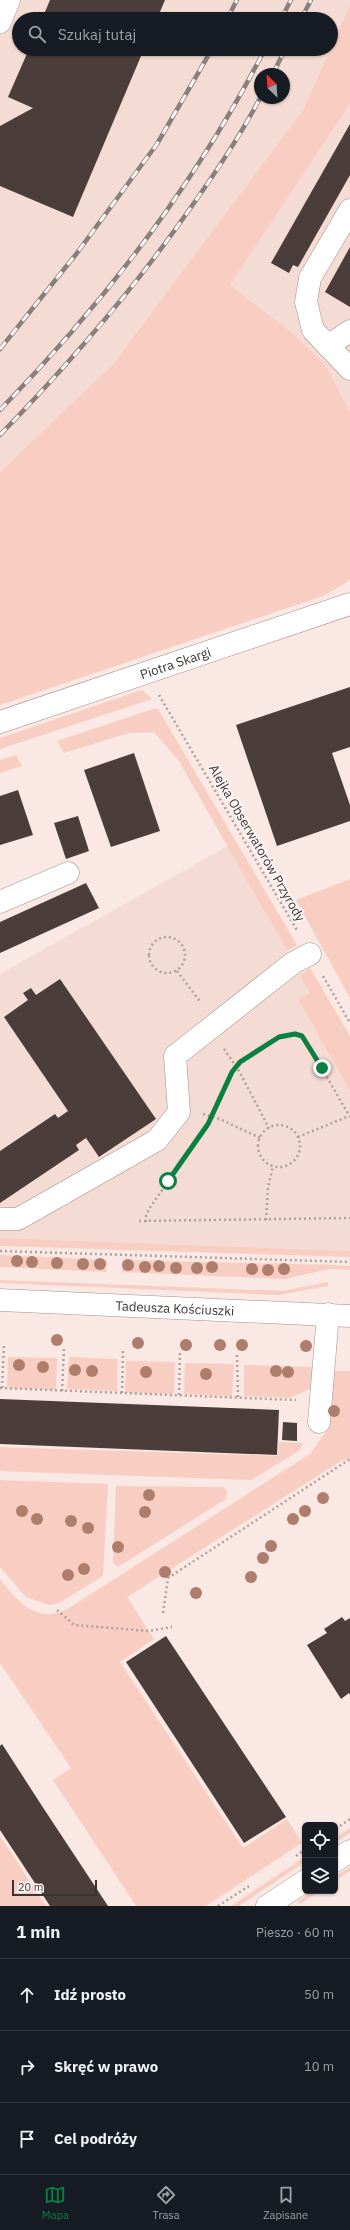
<!DOCTYPE html>
<html lang="pl">
<meta charset="utf-8">
<style>
:root{--surface:#171b24;--page:#20242c;--text:#f1f3f6;--muted:#9ea1a6;--line:#363941;--accent:#0b8043}
body{margin:0;font-family:"IBM Plex Sans",sans-serif;background:var(--page);color:var(--text)}
.controls{position:absolute;right:12px;bottom:12px;display:grid;overflow:hidden;border-radius:6px;box-shadow:0 1px 3px #0004}
.controls button{width:36px;height:36px;display:grid;place-items:center;padding:0;border:0;border-bottom:1px solid var(--line);background:var(--surface);color:var(--text);font:20px sans-serif}
.compass{position:absolute;left:254px;top:68px;width:36px;height:36px;border-radius:50%;background:var(--surface);box-shadow:0 1px 3px #0004;rotate:335deg}
.scale{position:absolute;left:12px;bottom:10px;width:85px;box-sizing:border-box;padding-left:4px;border:2px solid #393331;border-top:0;font-size:11px;line-height:14px;white-space:nowrap;color:#393331;-webkit-text-stroke:3px #fff8f6;paint-order:stroke}
.stop{position:absolute;width:12px;height:12px;margin:-9px;border:3px solid #0b8043;border-radius:50%;background:#fff}
.stop.end{background:#0b8043;border-color:#fff;box-shadow:0 1px 4px #0008}
.list{margin:0;padding:0;list-style:none}
h2{display:flex;justify-content:space-between;align-items:center;height:52px;margin:0;padding:0 16px;font-size:17px}
h2 small{font-size:13px;font-weight:400;color:var(--muted)}
.list li{display:grid;grid-template-columns:26px 1fr auto;gap:12px;align-items:center;box-sizing:border-box;height:72px;padding:0 16px;border-top:1px solid var(--line)}
.list b{display:block;font-size:15px;white-space:nowrap}
.list em{font-size:13px;font-style:normal;color:var(--muted)}
.icon{flex:none;width:22px;height:22px;fill:none;stroke:currentColor;stroke-width:2;stroke-linecap:round;stroke-linejoin:round}
.map{position:relative;flex:none;width:350px;height:1906px;overflow:hidden}
.search{position:absolute;background:var(--surface);box-shadow:0 1px 3px #0004;left:12px;right:12px;top:12px;height:44px;display:flex;align-items:center;gap:10px;box-sizing:border-box;padding:0 14px;border-radius:22px;color:var(--muted);font-size:15px}
.sheet{height:268px;background:var(--surface)}
nav{display:flex;justify-content:space-around;align-items:center;box-sizing:border-box;height:56px;border-top:1px solid var(--line);background:var(--surface);font-size:11px;color:var(--muted)}
nav a{display:grid;justify-items:center;gap:2px}
nav .on{color:var(--accent)}
.map>svg:first-child{display:block}
.built{fill:#f4dbd3;fill-rule:evenodd}
.green{fill:#f7cec1}
.building{fill:#4b3e3a}
.lines{fill:none;stroke-linecap:round;stroke-linejoin:round}
.minor-casing{stroke:#a1918d;stroke-width:23}
.path{stroke:#afa29e;stroke-width:2.5;stroke-dasharray:2 3;stroke-linecap:butt}
.minor{stroke:#fff;stroke-width:22}
.rail-casing{stroke:#897f7b;stroke-width:4.5}
.rail{stroke:#fff8f6;stroke-width:3;stroke-dasharray:9;stroke-linecap:butt}
.tree{fill:#af7d6b}
.route{stroke:#0b8043;stroke-width:5}
.labels{text-anchor:middle;dominant-baseline:central;stroke-width:4;stroke-linejoin:round;paint-order:stroke}
.street-label{font-size:13px;fill:#393331;stroke:#fff8f6}
</style>
<div class="map">
<svg width="350" height="1906" viewBox="0 0 350 1906">
<rect width="100%" height="100%" fill="#f9e8e3"/>
<path class="built" d="M0,0H350V6L331,48V19H19V49H331L303,110L114,363L0,472ZM260,74H284V98H260Z
M350,104V411L326,366L294,334L230,285Z
M228,846L310,993L298,1001L350,1091V1251L0,1238V974Z"/>
<path class="green" d="M350,6V104L230,285L294,334L326,366L350,412V579L344,584L323,596L0,705V472L114,363L303,110Z
M142,690L152,699L0,749V738Z
M153,709H158L297,945L287,951L179,761L154,732L129,733L64,753L57,741Z
M16,755L22,766L0,773V760Z
M350,879V998L296,900Z
M310,968L350,1036V1091L298,1000L310,993L300,975Z
M0,1238L350,1251V1257L0,1246Z
M0,1255L107,1260L106,1272L0,1267Z
M123,1260L333,1265L350,1266V1270L329,1269L285,1279L122,1272Z
M0,1280L283,1291L328,1282V1286L278,1295L0,1283Z
M8,1357L57,1358L56,1390L7,1388Z
M69,1357L117,1359V1391L67,1389Z
M126,1361L175,1362L174,1394L125,1393Z
M185,1363L234,1364L232,1396L184,1394Z
M244,1365L313,1367L314,1387L290,1398L244,1396Z
M331,1371H350V1458L341,1461L127,1597L154,1639L120,1662L243,1848L287,1819L302,1843L206,1906H136L53,1780L71,1768L0,1663V1579C12,1594 28,1616 51,1614C56,1614 61,1611 66,1610L310,1454L327,1430Z
M279,1442L303,1443L299,1451L251,1480L0,1471V1447L278,1456Z
M0,1480L108,1484L103,1576L59,1603L49,1605L26,1597L0,1567Z
M116,1486L223,1487L227,1491L226,1499L118,1567L113,1563Z
M350,1828V1833L335,1843V1838Z
M0,1836L46,1906H0Z
M305,1857V1862L239,1906H231Z
M350,1867V1871L335,1881V1876Z
M313,1891H320L300,1904L298,1901Z"/>
<path class="building" d="M50,0H165L157,19H42Z
M29,49H144L73,217L0,186V126L33,108L8,97Z
M350,124V175L298,267L293,265L289,273L271,263Z
M350,247V307L325,292Z
M350,687V747L332,753L350,805V821L277,846L236,725Z
M134,753L160,831L111,847L84,770Z
M18,790L33,835L0,845V796Z
M78,816L89,851L66,859L54,823Z
M86,883L99,908L0,953V922Z
M60,979L156,1119L99,1157L86,1138L76,1145L79,1150L0,1203V1151L55,1114L58,1118L68,1111L4,1017L28,1000L23,993L31,988L36,995Z
M0,1399L279,1410L277,1455L0,1444Z
M283,1422L297,1423V1441L282,1440Z
M342,1617L345,1621L350,1618V1695L349,1693L341,1699L307,1645L327,1633L324,1629Z
M166,1636L286,1817L244,1843L126,1662Z
M2,1744L42,1806L108,1906H50L0,1830V1746Z"/>
<g class="lines">
<g class="minor-casing">
<g id="minor">
<path d="M0,22L9,0"/>
<path d="M350,210L310,278L306,302L313,330L350,369"/>
<path d="M328,346L350,331"/>
<path id="s1" d="M0,722L350,604"/>
<path d="M0,902L68,873"/>
<path d="M0,1219H18L157,1140L179,1112L175,1056L293,963L310,954"/>
<path id="s2" d="M0,1300L350,1316"/>
<path d="M319,1422L328,1314"/>
<path d="M335,1861L350,1851"/>
<path d="M267,1906L305,1881"/>
</g>
</g>
<path class="path" d="M159,695L298,932
M149 955a18 18 0 1 1 36 0a18 18 0 1 1-36 0Z
M177,971L201,1003
M323,976L350,1023
M224,1049L239,1071L269,1128
M203,1114L220,1119L260,1138
M258 1146a21 21 0 1 1 42 0a21 21 0 1 1-42 0Z
M298,1137L349,1116
M266,1220L268,1187L273,1166
M139,1221L350,1218
M146,1222V1216L149,1209L208,1124L232,1072L236,1067L279,1037L295,1034L303,1036L350,1117
M0,1251L350,1262
M237,1355L238,1398
M0,1388L296,1400
M2,1388L4,1345
M62,1391L64,1348
M122,1393L123,1351
M179,1395L180,1353
M57,1610L74,1625L149,1631L172,1627
M163,1613L168,1578L350,1459
M340,1826L350,1819
M296,1856L305,1849
M218,1906L249,1886"/>
<use href="#minor" class="minor"/>
<g class="rail-casing">
<path id="rail" d="M227,19L237,0
M281,19L291,0
M301,19L311,0
M273,74L285,49
M0,349L77,253L157,144L212,49
M0,410C105,302 196,183 265,49
M0,435C71,362 136,287 194,203C218,169 241,135 260,98"/>
</g>
<use href="#rail" class="rail"/>
</g>
<g class="tree">
<circle cx="17" cy="1261" r="6"/>
<circle cx="32" cy="1262" r="6"/>
<circle cx="57" cy="1263" r="6"/>
<circle cx="83" cy="1264" r="6"/>
<circle cx="100" cy="1264" r="6"/>
<circle cx="128" cy="1265" r="6"/>
<circle cx="159" cy="1266" r="6"/>
<circle cx="145" cy="1267" r="6"/>
<circle cx="212" cy="1267" r="6"/>
<circle cx="176" cy="1268" r="6"/>
<circle cx="197" cy="1268" r="6"/>
<circle cx="252" cy="1269" r="6"/>
<circle cx="284" cy="1269" r="6"/>
<circle cx="268" cy="1270" r="6"/>
<circle cx="57" cy="1340" r="6"/>
<circle cx="138" cy="1343" r="6"/>
<circle cx="186" cy="1345" r="6"/>
<circle cx="220" cy="1345" r="6"/>
<circle cx="242" cy="1345" r="6"/>
<circle cx="306" cy="1346" r="6"/>
<circle cx="19" cy="1365" r="6"/>
<circle cx="43" cy="1367" r="6"/>
<circle cx="75" cy="1370" r="6"/>
<circle cx="92" cy="1371" r="6"/>
<circle cx="276" cy="1371" r="6"/>
<circle cx="146" cy="1372" r="6"/>
<circle cx="288" cy="1372" r="6"/>
<circle cx="206" cy="1374" r="6"/>
<circle cx="334" cy="1411" r="6"/>
<circle cx="149" cy="1495" r="6"/>
<circle cx="323" cy="1498" r="6"/>
<circle cx="22" cy="1511" r="6"/>
<circle cx="305" cy="1511" r="6"/>
<circle cx="145" cy="1512" r="6"/>
<circle cx="37" cy="1519" r="6"/>
<circle cx="293" cy="1519" r="6"/>
<circle cx="71" cy="1521" r="6"/>
<circle cx="88" cy="1528" r="6"/>
<circle cx="271" cy="1546" r="6"/>
<circle cx="118" cy="1547" r="6"/>
<circle cx="263" cy="1558" r="6"/>
<circle cx="84" cy="1569" r="6"/>
<circle cx="165" cy="1572" r="6"/>
<circle cx="68" cy="1575" r="6"/>
<circle cx="251" cy="1577" r="6"/>
<circle cx="196" cy="1593" r="6"/>
</g>
<g class="lines">
<path class="route" d="M168,1181L208,1124L232,1072L240,1062L279,1037L295,1034L302,1036L322,1068"/>
</g>
<g class="labels">
<g class="street-label">
<text stroke="none"><textPath href="#s1" startOffset="185">Piotra Skargi</textPath></text>
<text transform="translate(257 843) rotate(60)">Alejka Obserwatorów Przyrody</text>
<text stroke="none"><textPath href="#s2" startOffset="175">Tadeusza Kościuszki</textPath></text>
</g>
</g>
</svg>
<div class="controls">
<button><svg class="icon" aria-label="locate" viewBox="0 0 24 24"><circle cx="12" cy="12" r="6"/><path d="M12 2v4M12 18v4M2 12h4M18 12h4"/></svg></button>
<button><svg class="icon" aria-label="layers" viewBox="0 0 24 24"><path d="M12 4l9 5-9 5-9-5zM3 14l9 5 9-5"/></svg></button>
</div>
<svg class="compass" viewBox="-18 -18 36 36"><path d="M0-13l5 13h-10z" fill="#e53935"/><path d="M0 13l5-13h-10z" fill="#9ea1a6"/></svg>
<div class="scale">20 m</div>
<div class="stop" style="left:168px;top:1181px"></div>
<div class="stop end" style="left:322px;top:1068px"></div>
<div class="search"><svg class="icon" aria-label="search" viewBox="0 0 24 24"><circle cx="10" cy="10" r="6"/><path d="M15 15l6 6"/></svg>Szukaj tutaj</div>
</div>
<section class="sheet">
<h2>1 min<small>Pieszo · 60 m</small></h2>
<ul class="list">
<li><svg class="icon" aria-label="ahead" viewBox="0 0 24 24"><path d="M12 20V5M6 11l6-6 6 6"/></svg><div><b>Idź prosto</b></div><em>50 m</em></li>
<li><svg class="icon" aria-label="right" viewBox="0 0 24 24"><path d="M7 20v-9h11M14 6l5 5-5 5"/></svg><div><b>Skręć w prawo</b></div><em>10 m</em></li>
<li><svg class="icon" aria-label="arrive" viewBox="0 0 24 24"><path d="M6 21V4h12l-3 4 3 4H6"/></svg><div><b>Cel podróży</b></div></li>
</ul>
</section>
<nav>
<a class="on"><svg class="icon" aria-label="map" viewBox="0 0 24 24"><path d="M3 6l6-2 6 2 6-2v14l-6 2-6-2-6 2zM9 4v14M15 6v14"/></svg>Mapa</a>
<a><svg class="icon" aria-label="directions" viewBox="0 0 24 24"><path d="M12 3l9 9-9 9-9-9zM9 14v-3h6M13 9l2 2-2 2"/></svg>Trasa</a>
<a><svg class="icon" aria-label="saved" viewBox="0 0 24 24"><path d="M7 4h10v16l-5-4-5 4z"/></svg>Zapisane</a>
</nav>
